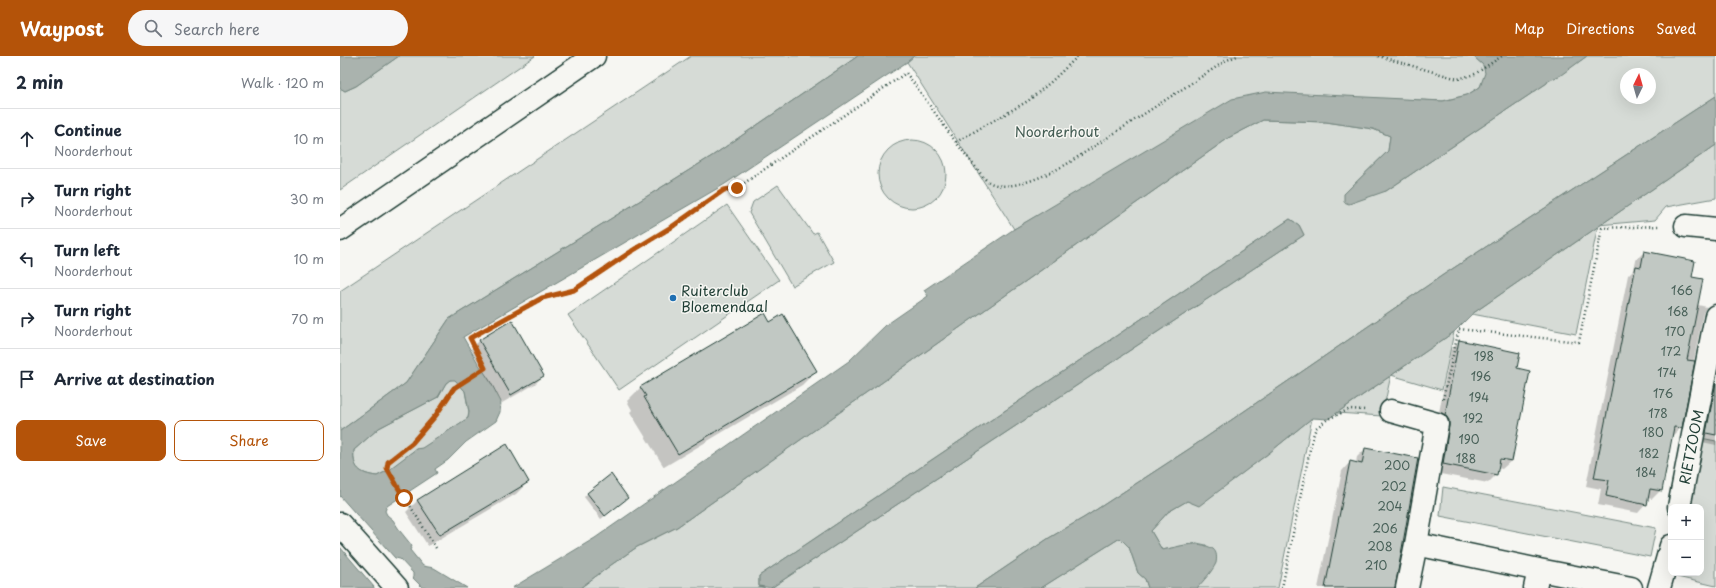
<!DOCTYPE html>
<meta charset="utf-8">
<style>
:root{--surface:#fff;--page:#f6f6f7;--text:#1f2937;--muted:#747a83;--line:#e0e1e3;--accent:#b45309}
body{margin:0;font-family:"Playpen Sans",sans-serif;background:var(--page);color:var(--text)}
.controls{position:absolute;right:12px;bottom:12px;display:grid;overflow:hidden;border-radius:8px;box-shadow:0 4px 16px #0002}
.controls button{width:36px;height:36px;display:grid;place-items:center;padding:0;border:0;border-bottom:1px solid var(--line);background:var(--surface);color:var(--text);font:20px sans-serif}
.compass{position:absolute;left:1280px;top:12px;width:36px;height:36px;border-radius:50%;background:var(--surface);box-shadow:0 4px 16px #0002;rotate:5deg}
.stop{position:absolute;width:12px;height:12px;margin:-9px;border:3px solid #b45309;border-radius:50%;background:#fff}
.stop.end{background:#b45309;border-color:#fff;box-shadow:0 1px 4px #0008}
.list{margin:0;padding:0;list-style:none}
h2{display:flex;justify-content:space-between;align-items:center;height:52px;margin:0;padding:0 16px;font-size:17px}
h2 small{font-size:13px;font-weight:400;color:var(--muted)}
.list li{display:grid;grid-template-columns:26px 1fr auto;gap:12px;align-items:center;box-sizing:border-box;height:60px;padding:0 16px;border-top:1px solid var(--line)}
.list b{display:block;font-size:15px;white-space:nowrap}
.list p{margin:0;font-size:13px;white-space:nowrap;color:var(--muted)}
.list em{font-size:13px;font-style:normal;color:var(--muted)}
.actions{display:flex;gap:8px;padding:12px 16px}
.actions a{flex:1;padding:9px 0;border:1px solid var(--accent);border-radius:8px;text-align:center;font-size:14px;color:var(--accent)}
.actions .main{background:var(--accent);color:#fff}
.icon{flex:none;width:22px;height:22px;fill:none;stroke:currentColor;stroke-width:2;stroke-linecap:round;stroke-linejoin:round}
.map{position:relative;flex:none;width:1376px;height:532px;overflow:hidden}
header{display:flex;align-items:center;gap:24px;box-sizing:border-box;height:56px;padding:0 20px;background:var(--accent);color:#fff}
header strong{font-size:19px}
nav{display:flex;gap:22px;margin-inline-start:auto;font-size:14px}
.search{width:280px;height:36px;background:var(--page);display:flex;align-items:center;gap:10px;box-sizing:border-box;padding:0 14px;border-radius:22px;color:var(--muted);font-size:15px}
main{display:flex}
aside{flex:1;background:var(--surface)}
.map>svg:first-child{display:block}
.green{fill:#d6dbd6;stroke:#7a8c85;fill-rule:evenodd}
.water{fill:#aab3ae;stroke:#72847d;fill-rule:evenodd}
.shadow{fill:#0003;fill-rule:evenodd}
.building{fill:#c1c8c3;stroke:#1f3d34}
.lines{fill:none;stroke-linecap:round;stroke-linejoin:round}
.street-casing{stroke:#1f3d34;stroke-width:25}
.secondary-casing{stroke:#1f3d34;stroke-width:25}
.highway-casing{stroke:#1f3d34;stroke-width:25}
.path{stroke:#1f3d34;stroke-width:2.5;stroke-dasharray:1 3;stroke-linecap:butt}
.street{stroke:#f6f6f2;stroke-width:22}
.secondary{stroke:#f6f6f2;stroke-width:22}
.highway{stroke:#f6f6f2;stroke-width:22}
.route{stroke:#b45309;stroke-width:5}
.poi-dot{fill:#1f6fb2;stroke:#f6f6f2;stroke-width:1.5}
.labels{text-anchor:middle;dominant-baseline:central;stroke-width:3;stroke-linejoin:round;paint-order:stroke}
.number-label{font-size:12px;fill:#486058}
.park-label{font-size:14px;fill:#445d54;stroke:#f6f6f2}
.poi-label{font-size:14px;fill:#1f3d34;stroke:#f6f6f2;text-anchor:start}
.street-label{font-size:14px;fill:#1f3d34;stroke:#f6f6f2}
</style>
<header>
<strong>Waypost</strong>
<div class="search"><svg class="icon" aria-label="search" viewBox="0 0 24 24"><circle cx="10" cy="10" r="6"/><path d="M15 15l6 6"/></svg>Search here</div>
<nav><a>Map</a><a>Directions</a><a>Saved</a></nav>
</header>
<main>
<aside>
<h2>2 min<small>Walk · 120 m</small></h2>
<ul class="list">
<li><svg class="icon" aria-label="ahead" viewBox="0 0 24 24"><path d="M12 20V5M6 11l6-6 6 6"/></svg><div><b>Continue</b><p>Noorderhout</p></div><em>10 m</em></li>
<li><svg class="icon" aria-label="right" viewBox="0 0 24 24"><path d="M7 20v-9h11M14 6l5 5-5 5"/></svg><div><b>Turn right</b><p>Noorderhout</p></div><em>30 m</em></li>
<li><svg class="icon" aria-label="left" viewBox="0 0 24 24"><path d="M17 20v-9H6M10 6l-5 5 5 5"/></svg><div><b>Turn left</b><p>Noorderhout</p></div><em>10 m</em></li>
<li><svg class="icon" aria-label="right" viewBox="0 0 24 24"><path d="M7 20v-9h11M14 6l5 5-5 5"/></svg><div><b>Turn right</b><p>Noorderhout</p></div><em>70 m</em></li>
<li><svg class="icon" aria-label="arrive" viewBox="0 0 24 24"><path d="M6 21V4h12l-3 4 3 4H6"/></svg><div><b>Arrive at destination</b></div></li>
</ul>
<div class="actions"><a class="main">Save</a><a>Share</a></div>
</aside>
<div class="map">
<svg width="1376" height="532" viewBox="0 0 1376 532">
<rect width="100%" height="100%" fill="#f6f6f2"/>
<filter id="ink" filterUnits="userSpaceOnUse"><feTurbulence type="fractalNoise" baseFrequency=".025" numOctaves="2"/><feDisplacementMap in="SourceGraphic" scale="8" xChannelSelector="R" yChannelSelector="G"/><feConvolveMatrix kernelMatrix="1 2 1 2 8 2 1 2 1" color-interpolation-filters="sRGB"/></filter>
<g filter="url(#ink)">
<path class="green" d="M59,0H195L0,134V32L5,35L16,30Z
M351,0H518L372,100L109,263L66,327L0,375V235Z
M574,0H1133L1143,9L1146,17L1140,31L1127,39L1103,45L1021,42L892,65L693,162L674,173L567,6Z
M1247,0H1376V40L1103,219L849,393L745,461L709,482L635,532H431L964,179L959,169L950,163L419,520V530L425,532H240L271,509L297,491L337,471L890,81L923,64L986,66L1033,73L1050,80L1048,95L1004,138L1046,135L1207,27V25L1221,18ZM1286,18H1310V42H1286Z
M538 118a34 34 0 1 1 68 0a34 34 0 1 1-68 0Z
M1376,89V142L1326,151L1315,164L1258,169L1236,278L1132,258Z
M438,129L473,178L477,176L494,206L452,230L409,157L413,146Z
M387,149L439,224L279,334L228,259Z
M1114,276L1102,334L1051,319L1042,360L997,357Z
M115,323L125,335L129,356L128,362L82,393H76L51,413L37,420C20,418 12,412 14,394L39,372L98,341L106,327L110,324Z
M972,362L938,532H857L875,508L866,489L857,487L822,494L811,475L828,456L847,445L859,449L929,397Z
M1361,382L1376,385V530L1337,521L1338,517H1361V451H1349Z
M1103,431L1316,472L1310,501L1100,460Z
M780,482L789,491L798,517L805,523L808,532H701Z"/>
<path class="water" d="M0,0H59L16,30L5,35L0,32Z
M518,0H574L567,6L385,128L123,281L138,307L150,325L161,346L160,356L156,365L126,386L108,404L95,413L97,417L47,450L45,455L47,459L53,464L60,475L72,490L70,494L83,510L94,512L127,532H83L73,522V517L60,503L55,502L0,440V375L66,327L109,263L372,100ZM110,324H115L125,335L129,356L128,362L82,392L76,393L52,411L51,413L37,420C20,418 12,412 14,394L39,372L98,341L106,327Z
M1133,0H1247L1221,19L1208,25L1207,27L1046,135L1009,148L1004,146V138L1048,95L1050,80L1033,73L986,66L923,64L890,81L337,471L297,491L271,509L240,532H172L255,482L509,305L546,269L588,240L584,234L674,173L892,43L926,36L1103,45L1127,39L1140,31L1145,17L1143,9Z
M1376,40V89L1132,258L1114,276L988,363L972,362L929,397L859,450L847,445L828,456L811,475L822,494C839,491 857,483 873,493C877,496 877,502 876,507C872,516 863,525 857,532H808L805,523L798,517L789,491L780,482L701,532H635L709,482L745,461L849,393L1103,219Z
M950,163L959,169L964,179L431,532L419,530V520Z
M0,491L34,531V532H0Z"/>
<path class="shadow" d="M1304,196L1351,222L1358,249L1367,251L1363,257L1341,372L1332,380L1321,434L1312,443L1308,442L1306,448L1298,457L1258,449L1261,433L1246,430L1288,219L1294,213L1296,204Z
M430,267L476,315L462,329L324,411L290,356L292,354L287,345L301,331Z
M140,284L203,320L195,328L162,347L131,293Z
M1120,285L1176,313L1189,315L1171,405L1162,413L1157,412L1156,419L1148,427L1095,417L1097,367L1111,294ZM1155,402L1166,403V405L1155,404Z
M1376,294V389L1358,385Z
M1025,393L1050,532H978L1002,415L1010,406L1016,407L1017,401Z
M188,426L176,438L88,490L66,456L78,444Z
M248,437L287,442L261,463L244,441Z"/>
<path class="building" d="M1304,195L1355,205L1352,221L1363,223L1347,304L1355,305L1342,372L1334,371L1322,435L1310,433L1307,449L1266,440L1269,424L1254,422L1296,210L1301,211Z
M425,257L430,266L443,258L477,315L338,398L304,341L306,340L300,331Z
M172,264L204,320L171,339L139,284Z
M1119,284L1180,297L1177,312L1190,315L1172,405L1160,403L1157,419L1103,408L1109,370V364L1105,359Z
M1376,326V379L1366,377Z
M167,388L189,426L100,479L77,444Z
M1025,392L1078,402L1055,532H985L1010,405L1022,408Z
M271,418L288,442L265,460L247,437Z"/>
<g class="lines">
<g class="street-casing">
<path id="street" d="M1346,170L1376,173
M1051,355L1097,368L1076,488
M1339,451L1376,260
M1067,532L1076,488L1199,514
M1195,532L1199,514L1291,532
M1319,532L1331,490"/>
</g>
<g class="secondary-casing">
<path id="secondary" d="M0,468L57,532"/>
</g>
<g class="highway-casing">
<path id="highway" d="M0,174L254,0"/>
</g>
<path class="path" d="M1038,0L1118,23L1135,18L1162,0
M616,86L688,45L712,25L738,0
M1103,343L1119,273L1239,286L1262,172L1320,170
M96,492L47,412L48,406L72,387L96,359L113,332L145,312L130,282L203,242L234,234L292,195L333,171L384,134L397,132L566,17C589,47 609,79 633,108C638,113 643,123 649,126C669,138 709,118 727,108L887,4L897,0
M942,532L972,383L976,372L988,363L1010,353L1026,354"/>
<use href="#street" class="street"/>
<use href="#secondary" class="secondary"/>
<use href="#highway" class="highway"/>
</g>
</g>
<g class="lines" filter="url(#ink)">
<path class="route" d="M64,442L47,412L48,406L72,387L96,359L114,332L145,312L130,282L202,242L234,234L292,195L333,170L384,134L397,132"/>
</g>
<circle class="poi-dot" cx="333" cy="242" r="4"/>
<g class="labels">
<g class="number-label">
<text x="1342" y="234">166</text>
<text x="1338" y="255">168</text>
<text x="1335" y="275">170</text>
<text x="1331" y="295">172</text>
<text x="1144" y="300">198</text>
<text x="1327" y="316">174</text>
<text x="1141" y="320">196</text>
<text x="1323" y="337">176</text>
<text x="1139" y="341">194</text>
<text x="1318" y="357">178</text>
<text x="1133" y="362">192</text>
<text x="1313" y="376">180</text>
<text x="1129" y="383">190</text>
<text x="1309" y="397">182</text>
<text x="1126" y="402">188</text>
<text x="1057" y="409">200</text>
<text x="1306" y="416">184</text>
<text x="1054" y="430">202</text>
<text x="1050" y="450">204</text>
<text x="1045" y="472">206</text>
<text x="1040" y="490">208</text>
<text x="1036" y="509">210</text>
</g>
<g class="park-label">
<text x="717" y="75">Noorderhout</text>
</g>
<g class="poi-label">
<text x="341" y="234">Ruiterclub<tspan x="341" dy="16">Bloemendaal</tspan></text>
</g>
<g class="street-label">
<text transform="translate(1351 391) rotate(-79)">RIETZOOM</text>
</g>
</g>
</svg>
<div class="controls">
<button>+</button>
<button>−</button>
</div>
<svg class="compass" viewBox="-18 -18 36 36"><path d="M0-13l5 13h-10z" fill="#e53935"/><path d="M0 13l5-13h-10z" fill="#747a83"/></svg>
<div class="stop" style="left:64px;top:442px"></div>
<div class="stop end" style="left:397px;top:132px"></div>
</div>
</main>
